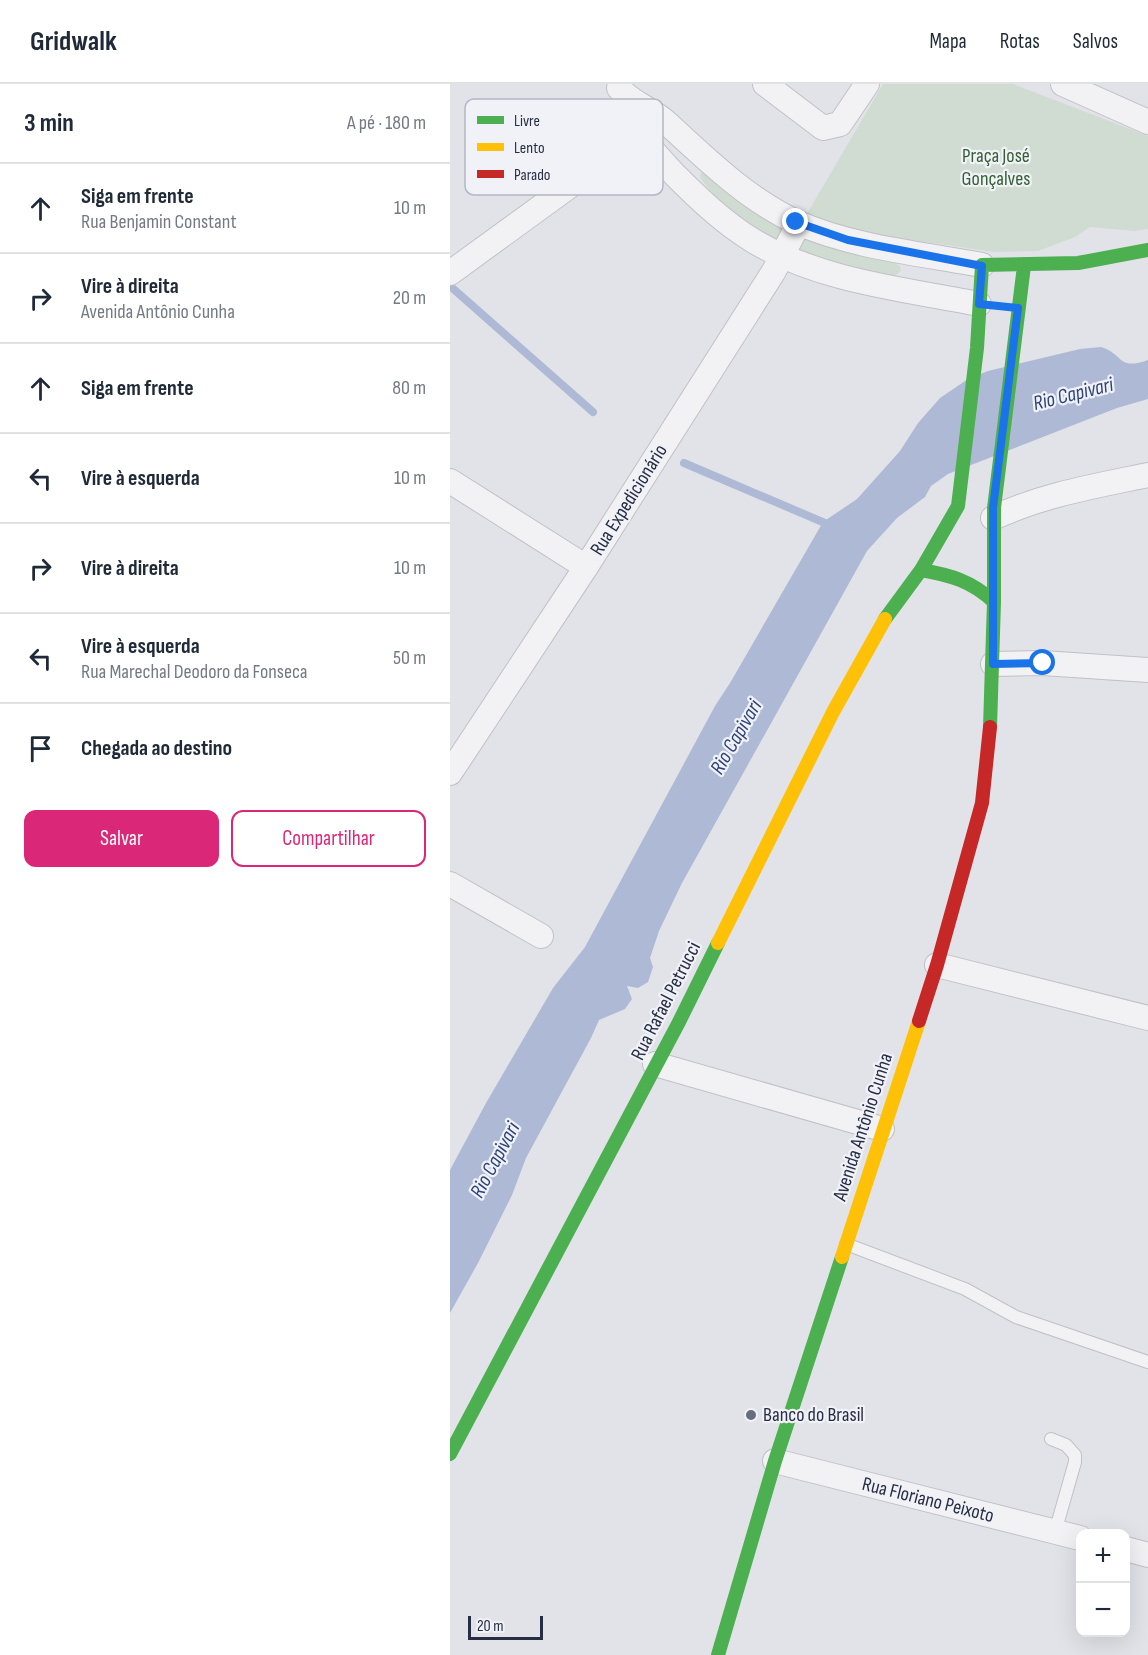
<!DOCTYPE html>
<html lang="pt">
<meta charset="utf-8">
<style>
:root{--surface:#fff;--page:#f6f6f7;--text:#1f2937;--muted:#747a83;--line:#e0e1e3;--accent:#db2777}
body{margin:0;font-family:"Sofia Sans Condensed",sans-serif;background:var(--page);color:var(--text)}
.controls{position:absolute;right:18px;bottom:18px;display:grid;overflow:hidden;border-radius:12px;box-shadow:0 6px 24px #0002}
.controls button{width:54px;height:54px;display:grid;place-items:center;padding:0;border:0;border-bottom:2px solid var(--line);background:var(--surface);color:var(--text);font:30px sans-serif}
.scale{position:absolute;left:18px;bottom:15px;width:75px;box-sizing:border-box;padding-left:6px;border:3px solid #272d43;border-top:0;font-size:16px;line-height:21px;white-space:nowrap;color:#272d43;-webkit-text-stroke:4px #f0f2f7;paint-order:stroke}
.stop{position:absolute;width:18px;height:18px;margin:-14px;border:4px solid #1a73e8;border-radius:50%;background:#fff}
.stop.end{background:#1a73e8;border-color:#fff;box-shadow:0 2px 6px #0008}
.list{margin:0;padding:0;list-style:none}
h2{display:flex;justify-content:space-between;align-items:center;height:78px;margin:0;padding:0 24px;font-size:26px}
h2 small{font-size:20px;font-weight:400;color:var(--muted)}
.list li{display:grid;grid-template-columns:39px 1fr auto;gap:18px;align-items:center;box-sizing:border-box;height:90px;padding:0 24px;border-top:2px solid var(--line)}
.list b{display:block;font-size:22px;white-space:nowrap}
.list p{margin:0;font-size:20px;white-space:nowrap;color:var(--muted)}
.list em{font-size:20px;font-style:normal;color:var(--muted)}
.actions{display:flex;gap:12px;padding:18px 24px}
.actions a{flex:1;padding:14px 0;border:2px solid var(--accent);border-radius:12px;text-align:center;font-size:21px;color:var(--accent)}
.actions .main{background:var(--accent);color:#fff}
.icon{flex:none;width:33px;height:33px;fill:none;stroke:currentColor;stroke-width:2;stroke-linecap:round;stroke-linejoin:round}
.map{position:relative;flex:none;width:698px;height:1571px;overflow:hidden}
header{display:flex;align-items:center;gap:36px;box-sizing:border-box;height:84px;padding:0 30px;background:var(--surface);border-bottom:2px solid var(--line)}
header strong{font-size:28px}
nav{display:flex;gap:33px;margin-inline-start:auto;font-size:21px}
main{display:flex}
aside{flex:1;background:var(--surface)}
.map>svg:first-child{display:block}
.green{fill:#d0dbd2}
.water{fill:#aebad5}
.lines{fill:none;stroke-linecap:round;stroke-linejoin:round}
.stream{stroke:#aebad5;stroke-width:8}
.lane-casing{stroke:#c0c1c6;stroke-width:14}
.street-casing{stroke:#c0c1c6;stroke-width:26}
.lane{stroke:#f2f2f4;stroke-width:12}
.street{stroke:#f2f2f4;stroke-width:24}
.fast{stroke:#4caf50;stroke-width:14}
.slow{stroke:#ffc107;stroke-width:14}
.jam{stroke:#c62828;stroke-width:14}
.route{stroke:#1a73e8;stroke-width:8}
.poi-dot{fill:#686d7d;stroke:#f0f2f7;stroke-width:2}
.labels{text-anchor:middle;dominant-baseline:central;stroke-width:4.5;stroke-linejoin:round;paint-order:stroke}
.park-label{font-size:20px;fill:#346033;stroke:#f0f2f7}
.street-label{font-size:20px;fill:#272d43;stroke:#f0f2f7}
.poi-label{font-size:20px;fill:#272d43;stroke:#f0f2f7;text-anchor:start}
.water-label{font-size:21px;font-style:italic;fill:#2e437a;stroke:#f0f2f7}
.key{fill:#f0f2f7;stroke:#b4b7c1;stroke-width:1.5}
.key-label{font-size:16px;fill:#272d43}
</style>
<header>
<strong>Gridwalk</strong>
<nav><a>Mapa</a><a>Rotas</a><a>Salvos</a></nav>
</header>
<main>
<aside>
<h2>3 min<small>A pé · 180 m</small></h2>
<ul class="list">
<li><svg class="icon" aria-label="ahead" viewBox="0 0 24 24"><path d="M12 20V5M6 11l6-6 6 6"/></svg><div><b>Siga em frente</b><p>Rua Benjamin Constant</p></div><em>10 m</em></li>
<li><svg class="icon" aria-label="right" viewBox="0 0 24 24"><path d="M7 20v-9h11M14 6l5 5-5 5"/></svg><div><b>Vire à direita</b><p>Avenida Antônio Cunha</p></div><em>20 m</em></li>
<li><svg class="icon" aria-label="ahead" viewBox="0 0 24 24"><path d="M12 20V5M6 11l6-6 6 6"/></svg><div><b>Siga em frente</b></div><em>80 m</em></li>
<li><svg class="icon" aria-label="left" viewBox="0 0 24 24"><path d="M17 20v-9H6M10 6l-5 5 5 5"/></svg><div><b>Vire à esquerda</b></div><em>10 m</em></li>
<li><svg class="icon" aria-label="right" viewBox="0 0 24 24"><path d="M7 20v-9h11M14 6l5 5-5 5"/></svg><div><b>Vire à direita</b></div><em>10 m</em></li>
<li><svg class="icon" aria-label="left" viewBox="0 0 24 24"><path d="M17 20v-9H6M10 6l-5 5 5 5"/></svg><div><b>Vire à esquerda</b><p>Rua Marechal Deodoro da Fonseca</p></div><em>50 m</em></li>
<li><svg class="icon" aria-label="arrive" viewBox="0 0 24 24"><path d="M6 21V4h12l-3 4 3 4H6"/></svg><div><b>Chegada ao destino</b></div></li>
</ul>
<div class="actions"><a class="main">Salvar</a><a>Compartilhar</a></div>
</aside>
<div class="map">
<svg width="698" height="1571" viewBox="0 0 698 1571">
<rect width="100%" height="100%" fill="#e2e3e8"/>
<path class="green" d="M433,0H563L698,52V145L685,147L640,143L625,153L588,167L544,168L483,159L407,151L355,133Z
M254,85L336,148L349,154L442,177L450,182L451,187L446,191C428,192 409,185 392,180C372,174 351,169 332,159C305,145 266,119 250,93L251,88Z"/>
<path class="water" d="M651,263C674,270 667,287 698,276V315L667,324L498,390L481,402L475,413L447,434L417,467L232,799L209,847L200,874L203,883L198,898L188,904L177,902L182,915L175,925L149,936L141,954L76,1074L62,1111L28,1179L0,1229V1086L36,1019L103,904L135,863L265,622L280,599L373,438L407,415L450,367L468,339L490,314L518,295L538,287L630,265Z"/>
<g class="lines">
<path class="stream" d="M0,202L143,328
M234,379L382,442"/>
<g class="lane-casing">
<path id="lane" d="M396,1160L515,1205L566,1233L698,1278
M601,1355L616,1361L625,1371V1378L605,1448"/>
</g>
<g class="street-casing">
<path id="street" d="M315,0L373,44L390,40L417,0
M613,0L698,38
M169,4C181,19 202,25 217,39C256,75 297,115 346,138C401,163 473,170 532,181
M175,12C181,47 202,66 225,91C249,115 273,138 302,156C369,197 453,205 529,220
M0,189L169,66L202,44
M0,397L136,483
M543,434C592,411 645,402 698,391
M543,580L593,579L698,586
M0,689L136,483L324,187L349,139
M0,800L91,852
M487,881L698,934
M205,980L432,1045
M325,1377L630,1454
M676,1465L698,1471"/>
</g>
<use href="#lane" class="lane"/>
<use href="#street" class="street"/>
<path class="fast" d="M471,486C500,491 522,497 544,518
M435,535L471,486L508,422L527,264L532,181L628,179L698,166
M540,643L544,518V424L574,182
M0,1370L229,938L268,859
M268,1571L325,1377L392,1173"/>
<path class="slow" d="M268,859L383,628L435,535
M392,1173L469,937"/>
<path class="jam" d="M469,937L487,881L532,719L540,643"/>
</g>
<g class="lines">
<path class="route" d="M346,138L398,156L532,182L529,220L568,224L543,424V580L593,579"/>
</g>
<circle class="poi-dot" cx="301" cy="1331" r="6"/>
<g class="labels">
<g class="park-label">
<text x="546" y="72">Praça José<tspan x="546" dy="23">Gonçalves</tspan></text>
</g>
<g class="street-label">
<text transform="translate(179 416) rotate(-58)">Rua Expedicionário</text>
<text transform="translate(216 917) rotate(-63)">Rua Rafael Petrucci</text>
<text transform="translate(413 1043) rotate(-72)">Avenida Antônio Cunha</text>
<text transform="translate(478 1416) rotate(14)">Rua Floriano Peixoto</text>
</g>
<g class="poi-label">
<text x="313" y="1331">Banco do Brasil</text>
</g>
<g class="water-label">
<text transform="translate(623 310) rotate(-14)">Rio Capivari</text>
<text transform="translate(286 653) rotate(-60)">Rio Capivari</text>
<text transform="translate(45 1076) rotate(-62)">Rio Capivari</text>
</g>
</g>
<rect x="15" y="15" width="198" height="96" rx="9" class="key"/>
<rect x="27" y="32" width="27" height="8" fill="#4caf50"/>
<rect x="27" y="59" width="27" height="8" fill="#ffc107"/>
<rect x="27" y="86" width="27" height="8" fill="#c62828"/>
<g class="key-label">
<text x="64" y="42">Livre</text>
<text x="64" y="69">Lento</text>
<text x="64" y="96">Parado</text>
</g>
</svg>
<div class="controls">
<button>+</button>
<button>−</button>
</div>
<div class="scale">20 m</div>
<div class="stop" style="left:593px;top:579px"></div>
<div class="stop end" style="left:346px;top:138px"></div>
</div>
</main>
